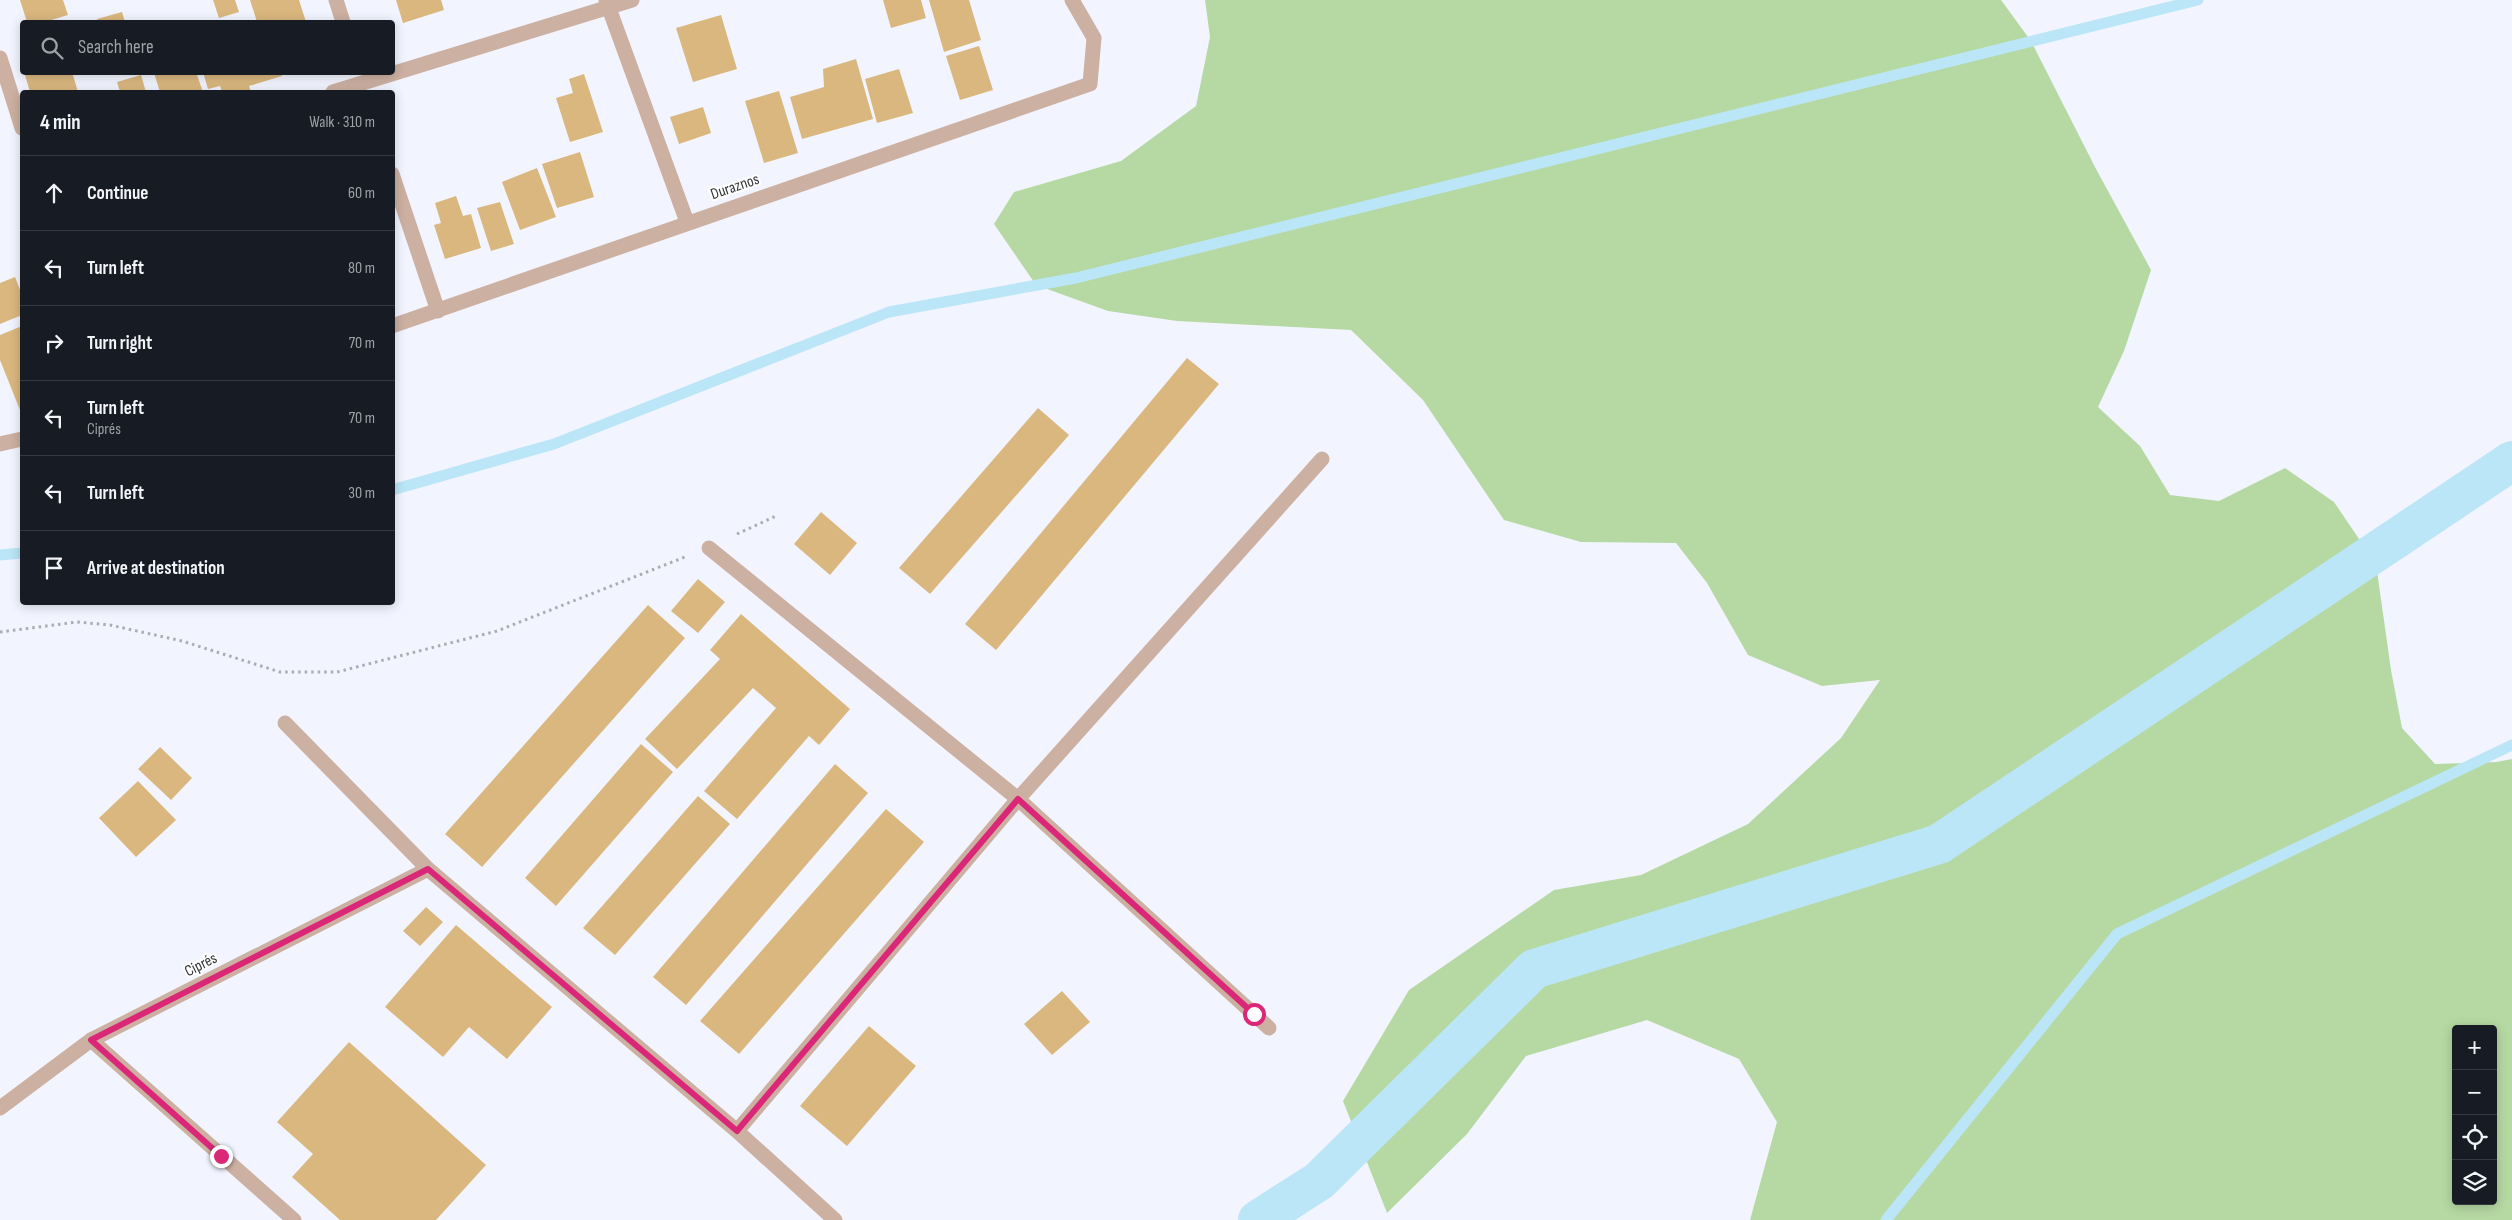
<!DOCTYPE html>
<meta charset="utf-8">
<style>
:root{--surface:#171b24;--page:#242831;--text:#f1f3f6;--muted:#9ea1a6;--line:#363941}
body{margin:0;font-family:"Sofia Sans Condensed",sans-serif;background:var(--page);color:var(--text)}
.controls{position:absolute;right:15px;bottom:15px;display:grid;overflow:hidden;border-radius:5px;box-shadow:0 2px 12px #0003}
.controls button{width:45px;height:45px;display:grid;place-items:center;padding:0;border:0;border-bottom:1px solid var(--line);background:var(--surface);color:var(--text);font:25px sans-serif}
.stop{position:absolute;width:15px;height:15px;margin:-11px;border:4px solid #db2777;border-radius:50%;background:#fff}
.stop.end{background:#db2777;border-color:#fff;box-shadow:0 1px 5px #0008}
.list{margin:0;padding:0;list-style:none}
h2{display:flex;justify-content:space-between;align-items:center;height:65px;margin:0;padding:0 20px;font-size:21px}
h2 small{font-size:16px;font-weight:400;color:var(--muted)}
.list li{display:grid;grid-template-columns:32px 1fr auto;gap:15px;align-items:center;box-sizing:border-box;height:75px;padding:0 20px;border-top:1px solid var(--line)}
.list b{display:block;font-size:19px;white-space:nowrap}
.list p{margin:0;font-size:16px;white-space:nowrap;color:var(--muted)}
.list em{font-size:16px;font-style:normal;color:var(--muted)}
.icon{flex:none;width:28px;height:28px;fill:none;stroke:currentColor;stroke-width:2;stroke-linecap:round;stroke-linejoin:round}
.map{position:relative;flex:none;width:2512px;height:1220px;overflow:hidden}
.search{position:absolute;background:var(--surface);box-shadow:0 2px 12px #0003;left:20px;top:20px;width:375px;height:55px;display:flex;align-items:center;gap:12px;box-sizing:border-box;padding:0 18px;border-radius:5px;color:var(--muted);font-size:19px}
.panel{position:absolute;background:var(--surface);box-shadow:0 2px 12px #0003;left:20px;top:90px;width:375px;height:515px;border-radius:5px}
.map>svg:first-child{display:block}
.green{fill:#b6d9a3;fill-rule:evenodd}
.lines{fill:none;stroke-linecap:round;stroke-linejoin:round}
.stream{stroke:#bbe6f7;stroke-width:11}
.canal{stroke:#bbe6f7;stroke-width:40}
.building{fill:#dab77e}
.path{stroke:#a9acb3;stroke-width:3;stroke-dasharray:2.5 4;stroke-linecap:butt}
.service{stroke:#ccb0a2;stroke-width:15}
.minor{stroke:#ccb0a2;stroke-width:15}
.route{stroke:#db2777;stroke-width:6}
.labels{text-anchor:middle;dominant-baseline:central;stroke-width:4;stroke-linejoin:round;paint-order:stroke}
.street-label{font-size:16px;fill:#323337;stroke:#fff}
</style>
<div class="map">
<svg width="2512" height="1220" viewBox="0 0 2512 1220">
<rect width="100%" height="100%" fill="#f2f5ff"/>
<path class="green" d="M1205,0H2001L2031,41L2095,167L2151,270L2124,351L2098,407L2140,446L2170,495L2219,501L2285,468L2334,502L2376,564L2391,670L2402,728L2435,764L2496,762L2512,759V1220H1750L1777,1122L1739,1059L1647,1020L1526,1056L1467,1134L1387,1213L1343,1101L1409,990L1554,890L1641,875L1748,824L1841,738L1880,680L1822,686L1748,655L1707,583L1676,543L1581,542L1504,520L1423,400L1351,330L1177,321L1108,311L1036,285L994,224L1014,192L1121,161L1196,106L1210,37ZM2456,1029H2493V1201H2456Z"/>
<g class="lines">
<path class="stream" d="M392,490L554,444L889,312L1076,278L2198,0
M0,555L22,553
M1886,1220L2117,934L2512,745"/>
<path class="canal" d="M1258,1220L1319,1181L1534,969L1939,844L2512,461"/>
</g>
<path class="building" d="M20,0H63L68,15L45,22H27Z
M213,0H235L239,12L219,18Z
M250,0H299L306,22H257Z
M396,0H441L444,10L403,23Z
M883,0H921L926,18L891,28Z
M929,0H969L981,40L944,52Z
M122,12L125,22H98L97,19Z
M721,15L737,69L693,82L676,28Z
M979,46L993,90L960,100L946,56Z
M856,59L873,119L802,139L790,97L824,87L823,69Z
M899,69L913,113L877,123L865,79Z
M32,72H72L78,92H30L25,75Z
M196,72L203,92H160L154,73Z
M203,72H280L282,76L249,86L251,92H222L220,86L208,89Z
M584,74L603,132L570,142L556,98L573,93L569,79Z
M141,75L146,92H120L117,82Z
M779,91L798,153L764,163L745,101Z
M703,107L711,133L679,144L670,117Z
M580,152L594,197L557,208L542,164Z
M537,168L556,217L520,230L502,182Z
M456,196L463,216L471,214L481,248L445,259L434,225L441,223L435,203Z
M500,202L514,244L491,251L477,208Z
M15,277L22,295V315L0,324V283Z
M22,326V409L20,410L0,360V335Z
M1187,358L1219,384L996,650L965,624Z
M1038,408L1069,435L930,594L899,568Z
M821,512L857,543L830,575L794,544Z
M698,579L725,602L698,633L671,611Z
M648,605L685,638L482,867L445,834Z
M741,614L850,709L819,745L809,736L737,819L704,791L776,708L753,688L677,769L645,739L720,659L710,650Z
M641,744L673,772L556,906L525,878Z
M160,747L192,778L171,800L138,769Z
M835,764L868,793L686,1005L653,977Z
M138,781L176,820L136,857L99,818Z
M698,796L730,824L615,955L583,928Z
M886,809L924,842L739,1054L700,1021Z
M426,907L443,922L420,946L403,931Z
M456,925L552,1007L507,1059L469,1027L443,1057L385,1007Z
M1062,991L1090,1022L1052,1055L1024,1024Z
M869,1026L916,1066L847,1146L800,1106Z
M349,1042L486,1165L436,1220H340L292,1177L313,1154L277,1122Z"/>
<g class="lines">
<path class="path" d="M737,534L776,516
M0,632L77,622L110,625L182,641L280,672H337L497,631L685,557"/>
<path class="service" d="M91,1040L294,1220"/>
<path class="minor" d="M336,0L343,22
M606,0L687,222
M0,58L22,128
M333,92L632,0
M392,174L438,311
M392,326L1090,84L1094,38L1072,0
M0,444L22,439
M709,548L1018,799L1322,459
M285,723L428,869L737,1131L1018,799L1269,1028
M0,1108L91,1040L428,869
M737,1131L835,1220"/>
</g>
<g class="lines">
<path class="route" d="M221,1156L91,1040L428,869L737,1131L1018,799L1254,1014"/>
</g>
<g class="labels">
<g class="street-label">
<text transform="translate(735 187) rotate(-19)">Duraznos</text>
<text transform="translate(201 965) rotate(-27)">Ciprés</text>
</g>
</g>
</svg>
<div class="controls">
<button>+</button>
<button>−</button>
<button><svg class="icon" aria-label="locate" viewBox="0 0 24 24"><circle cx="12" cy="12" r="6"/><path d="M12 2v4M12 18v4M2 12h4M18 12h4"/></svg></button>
<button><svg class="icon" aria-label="layers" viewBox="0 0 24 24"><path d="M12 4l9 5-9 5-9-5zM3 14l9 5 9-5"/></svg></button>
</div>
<div class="stop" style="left:1254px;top:1014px"></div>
<div class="stop end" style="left:221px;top:1156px"></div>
<div class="search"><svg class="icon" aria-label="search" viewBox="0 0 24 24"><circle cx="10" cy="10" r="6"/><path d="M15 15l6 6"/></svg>Search here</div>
<section class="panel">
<h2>4 min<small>Walk · 310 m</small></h2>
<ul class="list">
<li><svg class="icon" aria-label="ahead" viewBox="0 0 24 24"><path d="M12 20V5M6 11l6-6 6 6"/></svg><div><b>Continue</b></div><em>60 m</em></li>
<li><svg class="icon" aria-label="left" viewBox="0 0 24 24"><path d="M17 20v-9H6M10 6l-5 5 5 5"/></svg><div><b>Turn left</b></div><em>80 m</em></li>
<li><svg class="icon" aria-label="right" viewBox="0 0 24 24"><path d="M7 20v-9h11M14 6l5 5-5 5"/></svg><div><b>Turn right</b></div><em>70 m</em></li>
<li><svg class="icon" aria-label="left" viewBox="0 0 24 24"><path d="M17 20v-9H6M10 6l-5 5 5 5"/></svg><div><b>Turn left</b><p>Ciprés</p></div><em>70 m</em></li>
<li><svg class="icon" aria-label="left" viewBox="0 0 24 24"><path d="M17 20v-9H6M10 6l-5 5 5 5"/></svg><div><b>Turn left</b></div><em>30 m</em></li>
<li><svg class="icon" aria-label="arrive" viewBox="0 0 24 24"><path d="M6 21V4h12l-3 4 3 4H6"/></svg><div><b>Arrive at destination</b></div></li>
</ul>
</section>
</div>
